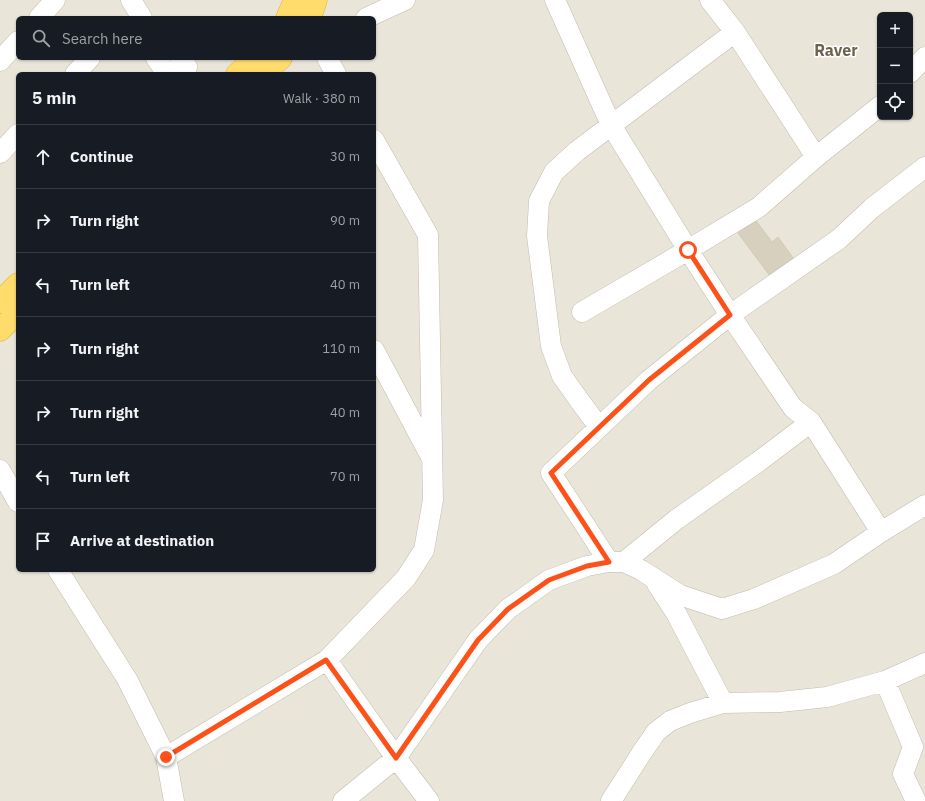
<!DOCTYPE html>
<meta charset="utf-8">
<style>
:root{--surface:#171b24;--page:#242831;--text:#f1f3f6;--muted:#9ea1a6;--line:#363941}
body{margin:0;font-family:"IBM Plex Sans",sans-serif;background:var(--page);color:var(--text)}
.controls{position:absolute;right:12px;top:12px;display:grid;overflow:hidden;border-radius:6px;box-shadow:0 1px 3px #0004}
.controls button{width:36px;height:36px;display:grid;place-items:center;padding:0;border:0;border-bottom:1px solid var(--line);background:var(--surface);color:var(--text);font:20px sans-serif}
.stop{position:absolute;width:12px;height:12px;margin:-9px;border:3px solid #fc521a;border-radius:50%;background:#fff}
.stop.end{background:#fc521a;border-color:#fff;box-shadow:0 1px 4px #0008}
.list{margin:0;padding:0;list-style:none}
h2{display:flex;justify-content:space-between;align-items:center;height:52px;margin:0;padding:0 16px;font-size:17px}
h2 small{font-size:13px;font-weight:400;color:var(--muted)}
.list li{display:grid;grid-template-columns:26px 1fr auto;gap:12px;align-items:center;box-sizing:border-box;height:64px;padding:0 16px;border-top:1px solid var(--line)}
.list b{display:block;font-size:15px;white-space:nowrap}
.list em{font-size:13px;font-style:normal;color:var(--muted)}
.icon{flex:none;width:22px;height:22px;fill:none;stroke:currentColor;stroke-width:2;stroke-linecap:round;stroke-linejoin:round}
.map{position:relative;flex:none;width:925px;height:801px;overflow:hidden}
.search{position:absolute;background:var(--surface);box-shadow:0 1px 3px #0004;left:16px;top:16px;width:360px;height:44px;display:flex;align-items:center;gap:10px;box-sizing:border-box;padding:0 14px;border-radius:6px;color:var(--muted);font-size:15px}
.panel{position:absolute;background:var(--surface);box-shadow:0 1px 3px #0004;left:16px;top:72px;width:360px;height:500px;border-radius:6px}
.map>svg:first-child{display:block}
.residential{fill:#e9e5d8;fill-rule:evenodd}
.building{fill:#d7d0bf;stroke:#d2c9b2}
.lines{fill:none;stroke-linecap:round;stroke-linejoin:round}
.street-casing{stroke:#c1bcac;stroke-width:21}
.highway-casing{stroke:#e0b33a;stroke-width:23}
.street{stroke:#fff;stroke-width:20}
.highway{stroke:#ffdc6b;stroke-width:22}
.route{stroke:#fc521a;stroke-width:5}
.labels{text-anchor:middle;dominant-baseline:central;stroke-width:3;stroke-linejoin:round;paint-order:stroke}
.district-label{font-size:16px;font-weight:bold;fill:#6c634f;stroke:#fff}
</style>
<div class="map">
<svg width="925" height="801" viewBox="0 0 925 801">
<rect width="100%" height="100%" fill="#f5f3ea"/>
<path class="residential" d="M0,0H925V801H0ZM880,15H910V117H880ZM18,18H374V58H18ZM18,74H374V570H18Z"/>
<path class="building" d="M756,221L772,242L778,237L796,262L773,280L738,233Z"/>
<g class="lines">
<g class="street-casing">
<path id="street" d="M131,0L142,18
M555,0L611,125L688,250L730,315L793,408L811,422L881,532
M710,0L735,32L816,157
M39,18L55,0
M366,18L405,0
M156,58L167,74
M180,58L187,67L185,74
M327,58L336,74
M0,61L18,41
M910,73L925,57
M75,74L90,58
M0,153L18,134
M582,312L688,250L759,207L816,157L880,106
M374,350L431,457
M599,427L579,400L562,376L551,346L537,236L539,201L554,172L577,151L735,32
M0,470L18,502
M609,562L551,473L649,380L730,315L839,239L872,208L925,167
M624,562L677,519L758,462L811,422
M58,570L127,679L166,757L174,801
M657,584L676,613L723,703
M327,660L396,758L429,801
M885,681L913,747L903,774L916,801
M166,757L327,660L406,578L424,550L433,500L428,235L374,140
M343,801L396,758L478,640L508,609L549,580L587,566L609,562H624L641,570L680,595L722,609L754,599L834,564L881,532L925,505
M611,801L641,754L656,732L670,721L690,713L723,703L780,702L827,697L885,681L925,663"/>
</g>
<g class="highway-casing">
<path id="highway" d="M287,18L295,0
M310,18L316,0
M237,74L255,58
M264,74L281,58
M0,302L18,284
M0,330L18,312"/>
</g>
<use href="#street" class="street"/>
<use href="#highway" class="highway"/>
</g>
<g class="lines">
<path class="route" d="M166,757L326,660L396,758L478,640L508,609L549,580L587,566L609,562L551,473L649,380L730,315L688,250"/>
</g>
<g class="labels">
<g class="district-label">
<text x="836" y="50">Raver</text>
</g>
</g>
</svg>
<div class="controls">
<button>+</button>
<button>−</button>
<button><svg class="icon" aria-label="locate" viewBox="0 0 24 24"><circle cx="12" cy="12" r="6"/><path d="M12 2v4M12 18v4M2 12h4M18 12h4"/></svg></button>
</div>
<div class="stop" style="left:688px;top:250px"></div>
<div class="stop end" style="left:166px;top:757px"></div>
<div class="search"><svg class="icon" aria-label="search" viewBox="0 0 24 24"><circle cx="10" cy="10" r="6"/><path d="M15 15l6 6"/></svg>Search here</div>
<section class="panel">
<h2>5 min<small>Walk · 380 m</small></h2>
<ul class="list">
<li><svg class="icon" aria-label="ahead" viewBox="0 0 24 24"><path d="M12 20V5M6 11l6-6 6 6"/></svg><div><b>Continue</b></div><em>30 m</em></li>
<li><svg class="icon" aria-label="right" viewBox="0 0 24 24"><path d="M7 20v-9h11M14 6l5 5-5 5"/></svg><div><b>Turn right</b></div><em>90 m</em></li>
<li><svg class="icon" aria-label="left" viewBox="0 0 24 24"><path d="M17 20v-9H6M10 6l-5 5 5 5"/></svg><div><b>Turn left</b></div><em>40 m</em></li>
<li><svg class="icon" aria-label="right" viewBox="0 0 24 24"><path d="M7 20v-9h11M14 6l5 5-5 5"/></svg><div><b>Turn right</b></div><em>110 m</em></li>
<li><svg class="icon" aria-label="right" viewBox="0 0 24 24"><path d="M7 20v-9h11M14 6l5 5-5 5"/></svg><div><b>Turn right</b></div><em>40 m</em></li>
<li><svg class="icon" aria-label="left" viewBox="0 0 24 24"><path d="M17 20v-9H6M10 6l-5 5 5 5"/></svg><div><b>Turn left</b></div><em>70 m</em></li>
<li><svg class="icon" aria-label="arrive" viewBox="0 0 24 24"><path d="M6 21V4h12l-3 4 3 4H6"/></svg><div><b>Arrive at destination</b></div></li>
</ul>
</section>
</div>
